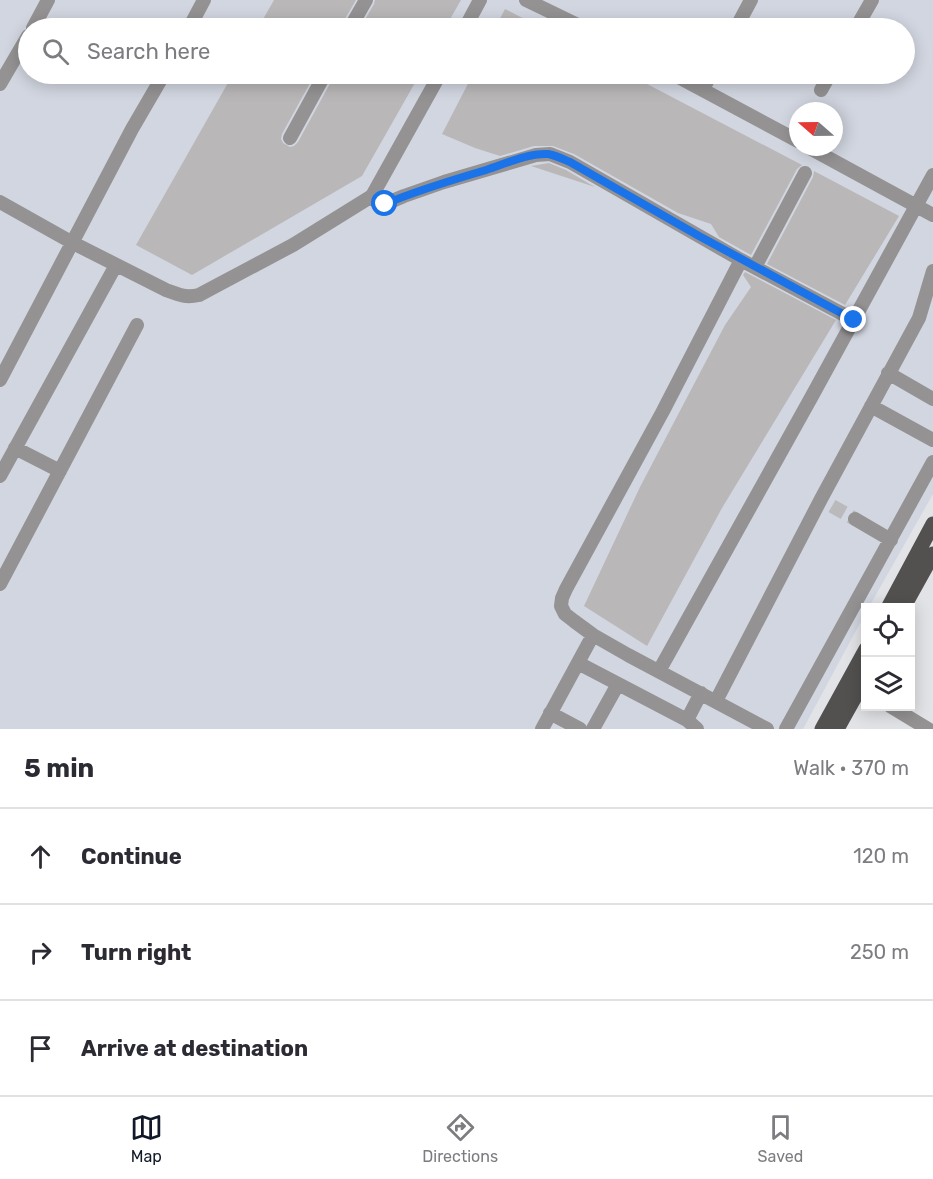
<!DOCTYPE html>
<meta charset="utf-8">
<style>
:root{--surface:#fff;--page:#f7f7f7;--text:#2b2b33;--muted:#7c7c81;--line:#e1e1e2;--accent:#111827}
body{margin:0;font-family:Rubik,sans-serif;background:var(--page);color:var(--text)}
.controls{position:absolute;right:18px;bottom:18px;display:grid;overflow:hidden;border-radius:0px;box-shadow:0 3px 15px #0003}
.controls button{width:54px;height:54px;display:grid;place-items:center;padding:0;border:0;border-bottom:2px solid var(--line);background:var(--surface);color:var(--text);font:30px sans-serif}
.compass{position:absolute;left:789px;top:102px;width:54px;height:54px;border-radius:50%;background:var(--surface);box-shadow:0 3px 15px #0003;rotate:290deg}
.stop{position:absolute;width:18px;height:18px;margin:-14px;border:4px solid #1a73e8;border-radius:50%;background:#fff}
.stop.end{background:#1a73e8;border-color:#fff;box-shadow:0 2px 6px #0008}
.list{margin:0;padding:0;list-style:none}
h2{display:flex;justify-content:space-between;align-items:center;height:78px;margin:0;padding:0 24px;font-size:26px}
h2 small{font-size:20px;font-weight:400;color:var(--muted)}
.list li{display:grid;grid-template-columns:39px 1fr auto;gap:18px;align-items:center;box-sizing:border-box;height:96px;padding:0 24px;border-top:2px solid var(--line)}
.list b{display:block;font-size:22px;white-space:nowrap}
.list em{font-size:20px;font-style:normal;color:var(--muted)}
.icon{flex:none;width:33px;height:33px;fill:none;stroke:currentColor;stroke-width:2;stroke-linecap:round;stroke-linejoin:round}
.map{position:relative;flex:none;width:933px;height:729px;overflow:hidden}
.search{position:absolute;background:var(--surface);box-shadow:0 3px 15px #0003;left:18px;right:18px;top:18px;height:66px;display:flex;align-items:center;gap:15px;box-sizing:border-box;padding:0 21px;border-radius:33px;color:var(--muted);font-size:22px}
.sheet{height:366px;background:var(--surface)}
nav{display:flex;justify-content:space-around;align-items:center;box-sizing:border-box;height:84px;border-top:2px solid var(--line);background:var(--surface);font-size:16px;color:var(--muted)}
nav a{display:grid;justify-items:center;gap:3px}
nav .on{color:var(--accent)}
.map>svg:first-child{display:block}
.built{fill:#d2d6e0;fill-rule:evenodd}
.building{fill:#bab7b8}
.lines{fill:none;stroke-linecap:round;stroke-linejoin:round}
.minor-tunnel{stroke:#bababd;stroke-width:14;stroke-dasharray:14 7;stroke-linecap:butt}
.minor{stroke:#949292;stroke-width:14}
.major{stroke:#535050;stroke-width:15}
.route{stroke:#1a73e8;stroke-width:8}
</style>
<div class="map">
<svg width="933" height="729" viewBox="0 0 933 729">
<rect width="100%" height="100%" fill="#e2e3e6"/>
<path class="built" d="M0,0H933V494L869,607L866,608L865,614L803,729H0ZM28,28H904V74H28ZM798,111H834V147H798Z"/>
<path class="building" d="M274,0H356L342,24L341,28H258Z
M375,0H461L445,28H360L374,4Z
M505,9L542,28H495Z
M233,74H315L282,134L281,139L283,143L290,147L294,146L298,142L333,78L334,74H420L362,176L192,275L136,245Z
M473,74H628L802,165L797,169L751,255L719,237L711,224L678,213L574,154L553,146H534L500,156L475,148L442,134Z
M549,163L566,170L595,187L531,166Z
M814,171L899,216L845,305L767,264L813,177Z
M745,272L836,320L722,508L647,646L584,606L640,487L725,325L751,287L743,275Z"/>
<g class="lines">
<path class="minor-tunnel" d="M832,506L855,519"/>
<path class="minor" d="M526,0L584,28
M33,28L48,0
M189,28L204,0
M350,28L366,0
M465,28L480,0
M736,28L751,0
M856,28L872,0
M673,74L798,141
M0,84L28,36
M703,89L711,74
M821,90L830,74
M290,138L325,74
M808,147L933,215
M372,196L379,204H385L404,196L444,182L536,155L550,154L570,162L741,260L854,320
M0,202L73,243L166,290C179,295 185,298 199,295L293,245L372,196L440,74
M741,260L663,411L566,589L562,598L561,606L565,614L574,621L593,635L628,655L767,729
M755,267L805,173
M888,373L933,399
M0,380L132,129L164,74
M871,406L933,440
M15,448L60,471
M0,476L116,265
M855,519L891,540
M0,584L137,325
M578,663L687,720L697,729
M659,671L812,396L933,175
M716,701L821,499L919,318L933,271
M890,706L928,729
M550,713L580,729
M687,720L701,693
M542,729L593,635
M593,729L618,684
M786,729L933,462"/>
<path class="major" d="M888,608L933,524
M903,608L933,554
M822,729L866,649
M837,729L866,677"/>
</g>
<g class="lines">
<path class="route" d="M385,204C418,190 452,180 486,170C505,164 527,153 548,154C555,155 563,159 570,162L699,236L854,320"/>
</g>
</svg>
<div class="controls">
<button><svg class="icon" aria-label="locate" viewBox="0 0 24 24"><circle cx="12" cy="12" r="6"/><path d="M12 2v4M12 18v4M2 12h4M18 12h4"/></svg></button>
<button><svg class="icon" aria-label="layers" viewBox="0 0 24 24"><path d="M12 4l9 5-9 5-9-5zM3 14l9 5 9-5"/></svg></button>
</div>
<svg class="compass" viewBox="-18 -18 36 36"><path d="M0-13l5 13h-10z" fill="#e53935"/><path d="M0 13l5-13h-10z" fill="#7c7c81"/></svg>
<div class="stop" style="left:385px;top:204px"></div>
<div class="stop end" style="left:854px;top:320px"></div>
<div class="search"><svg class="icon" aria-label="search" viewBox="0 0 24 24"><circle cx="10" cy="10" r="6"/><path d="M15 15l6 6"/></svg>Search here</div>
</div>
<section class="sheet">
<h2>5 min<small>Walk · 370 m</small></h2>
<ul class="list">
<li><svg class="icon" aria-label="ahead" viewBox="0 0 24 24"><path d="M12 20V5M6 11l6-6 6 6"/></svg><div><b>Continue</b></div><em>120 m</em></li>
<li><svg class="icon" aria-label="right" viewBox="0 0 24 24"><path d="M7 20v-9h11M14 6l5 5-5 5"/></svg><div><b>Turn right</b></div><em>250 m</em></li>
<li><svg class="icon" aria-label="arrive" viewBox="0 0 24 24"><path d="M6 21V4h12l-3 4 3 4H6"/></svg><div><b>Arrive at destination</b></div></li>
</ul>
</section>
<nav>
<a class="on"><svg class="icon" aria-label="map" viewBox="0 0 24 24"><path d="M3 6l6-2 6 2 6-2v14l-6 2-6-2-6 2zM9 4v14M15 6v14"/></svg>Map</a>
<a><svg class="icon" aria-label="directions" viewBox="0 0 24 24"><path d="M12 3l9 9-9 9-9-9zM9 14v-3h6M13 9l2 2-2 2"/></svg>Directions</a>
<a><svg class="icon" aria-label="saved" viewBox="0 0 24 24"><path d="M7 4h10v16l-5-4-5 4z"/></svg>Saved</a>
</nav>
